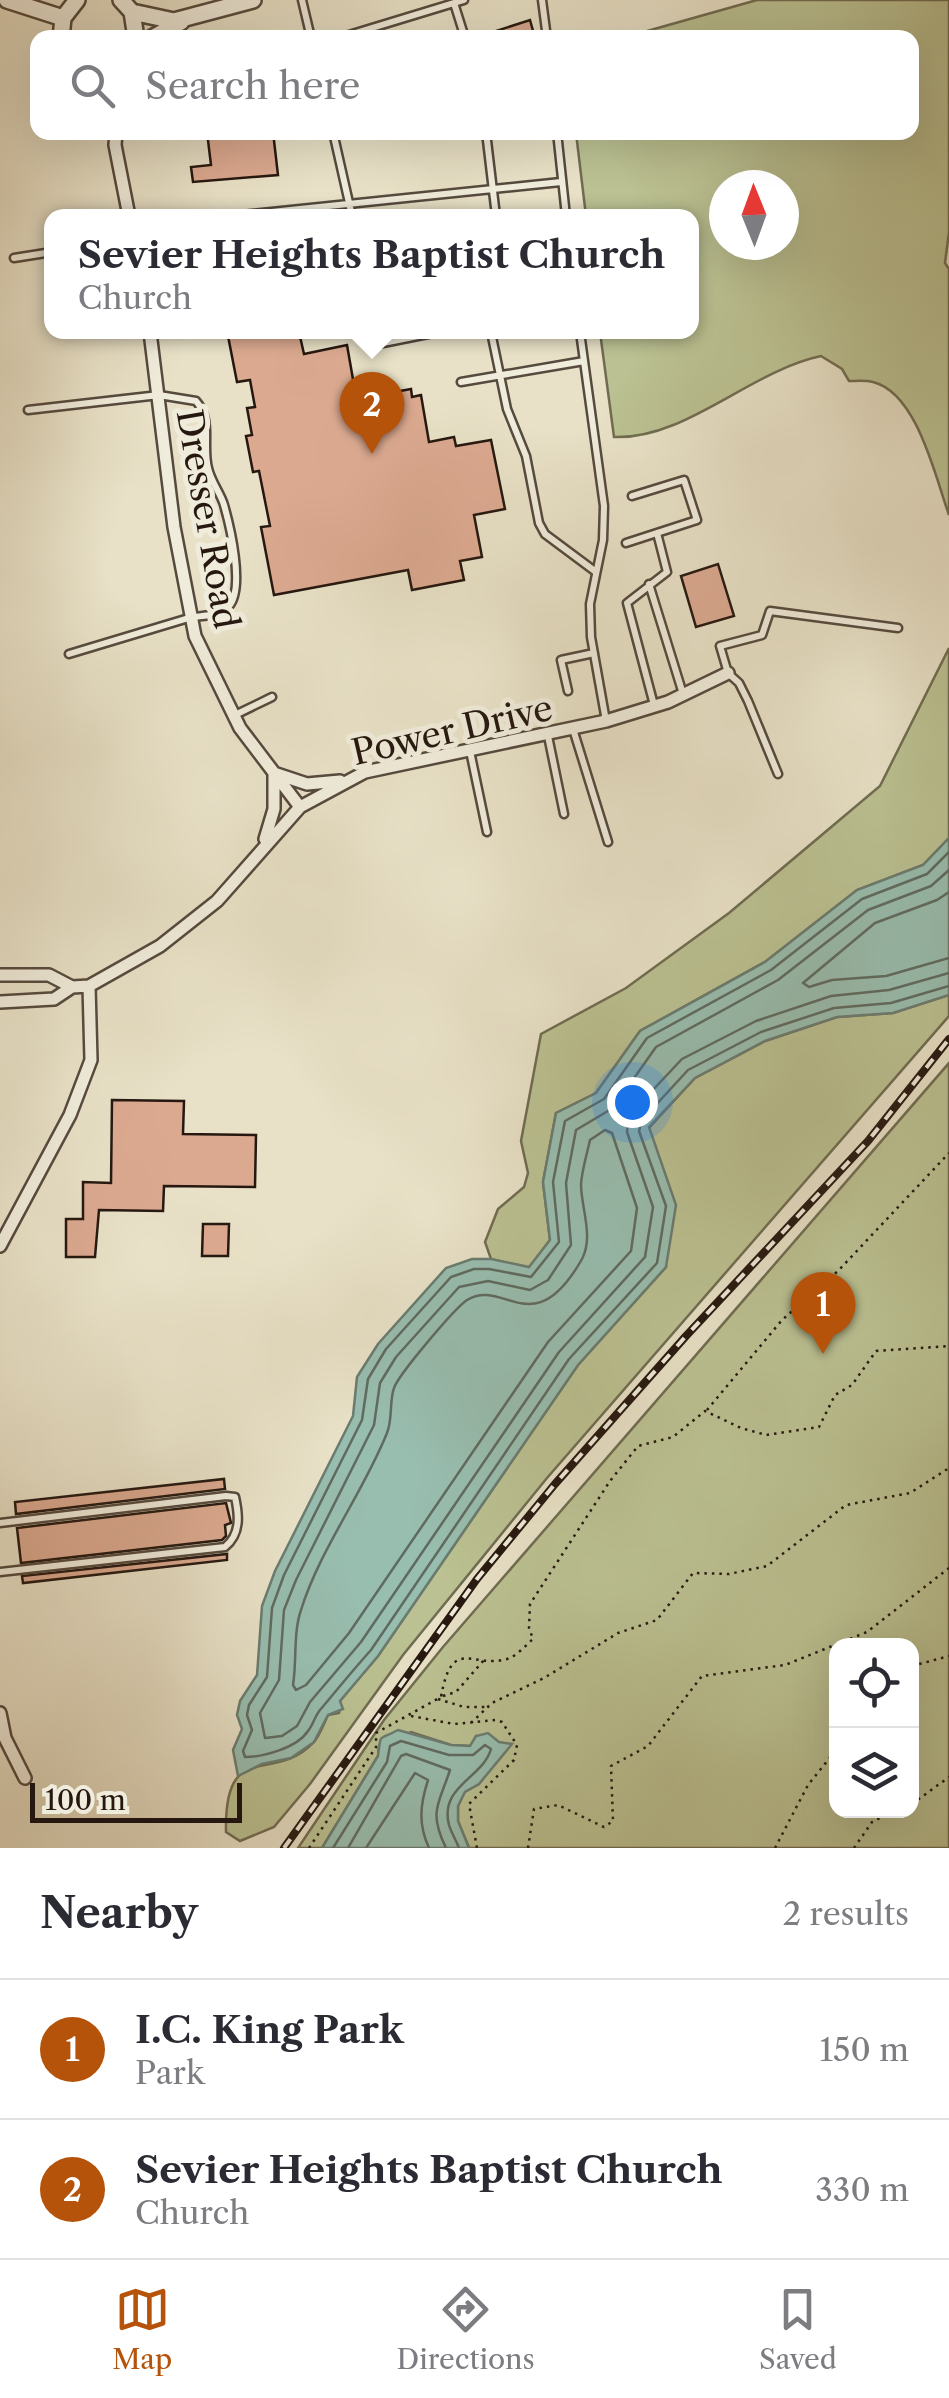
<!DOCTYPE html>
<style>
:root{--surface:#fff;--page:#f2f2f3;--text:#2b2b33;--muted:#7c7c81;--line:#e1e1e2;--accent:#b45309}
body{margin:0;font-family:"Libre Caslon Text",serif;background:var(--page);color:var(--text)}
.controls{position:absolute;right:30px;bottom:30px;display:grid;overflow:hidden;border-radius:20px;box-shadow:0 10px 40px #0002}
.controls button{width:90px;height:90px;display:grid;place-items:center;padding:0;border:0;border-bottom:2px solid var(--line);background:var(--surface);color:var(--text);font:50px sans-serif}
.compass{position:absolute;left:709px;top:170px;width:90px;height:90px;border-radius:50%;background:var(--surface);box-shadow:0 10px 40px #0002;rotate:359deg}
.scale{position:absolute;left:30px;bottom:25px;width:212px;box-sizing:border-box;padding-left:10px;border:5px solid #261810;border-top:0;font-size:28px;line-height:35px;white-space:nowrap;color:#261810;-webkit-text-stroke:8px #f0ecdb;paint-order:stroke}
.you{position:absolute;left:632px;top:1102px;width:35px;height:35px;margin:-25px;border:8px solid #fff;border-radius:50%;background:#1a73e8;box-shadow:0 0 0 15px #1a73e833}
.badge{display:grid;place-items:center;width:65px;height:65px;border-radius:50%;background:var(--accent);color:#fff;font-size:32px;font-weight:700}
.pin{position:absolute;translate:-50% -82px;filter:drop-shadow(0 2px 5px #0008)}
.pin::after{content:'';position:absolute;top:52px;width:35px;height:30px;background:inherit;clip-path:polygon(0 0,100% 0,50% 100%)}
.popup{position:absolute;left:44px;top:209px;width:655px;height:130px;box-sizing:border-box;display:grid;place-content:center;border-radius:20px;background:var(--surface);filter:drop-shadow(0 2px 8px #0005);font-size:32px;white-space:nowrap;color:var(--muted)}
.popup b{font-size:38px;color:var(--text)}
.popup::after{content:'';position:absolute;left:50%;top:100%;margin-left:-20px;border:20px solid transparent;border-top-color:var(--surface)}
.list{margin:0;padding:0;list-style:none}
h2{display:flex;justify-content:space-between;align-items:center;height:130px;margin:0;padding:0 40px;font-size:42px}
h2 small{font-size:32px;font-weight:400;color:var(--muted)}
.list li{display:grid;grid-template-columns:65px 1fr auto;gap:30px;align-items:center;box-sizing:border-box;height:140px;padding:0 40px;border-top:2px solid var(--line)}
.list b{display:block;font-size:38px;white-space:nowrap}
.list p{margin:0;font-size:32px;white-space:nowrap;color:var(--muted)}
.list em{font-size:32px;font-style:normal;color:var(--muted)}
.icon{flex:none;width:55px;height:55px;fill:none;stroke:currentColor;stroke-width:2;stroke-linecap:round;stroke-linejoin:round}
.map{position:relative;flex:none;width:949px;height:1848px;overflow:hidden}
.search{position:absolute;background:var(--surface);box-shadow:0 10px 40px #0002;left:30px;right:30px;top:30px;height:110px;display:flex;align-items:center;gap:25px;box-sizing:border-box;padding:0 35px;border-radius:20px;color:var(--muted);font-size:38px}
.sheet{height:410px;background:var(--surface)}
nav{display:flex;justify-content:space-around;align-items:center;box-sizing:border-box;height:140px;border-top:2px solid var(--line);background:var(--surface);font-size:28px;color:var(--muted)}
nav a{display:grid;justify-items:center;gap:5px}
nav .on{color:var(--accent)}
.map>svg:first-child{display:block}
.green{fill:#bbc192;stroke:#706c51;stroke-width:2.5;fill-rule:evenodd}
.water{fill:#98beb0;stroke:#6a7c70;stroke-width:2.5}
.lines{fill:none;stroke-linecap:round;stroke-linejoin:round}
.shore{stroke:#5f6b60;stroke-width:2.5}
.building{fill:#dba990;stroke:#261810;stroke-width:2.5}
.service-casing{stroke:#564a3e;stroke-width:11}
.minor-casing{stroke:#564a3e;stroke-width:16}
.tertiary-casing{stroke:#564a3e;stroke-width:20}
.path{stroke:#261810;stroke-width:2.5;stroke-dasharray:2.5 5;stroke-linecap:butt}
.service{stroke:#f0ecdb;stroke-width:6}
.minor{stroke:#f0ecdb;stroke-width:11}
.tertiary{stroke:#f0ecdb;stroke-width:15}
.rail-casing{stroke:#261810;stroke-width:8}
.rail{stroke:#f0ecdb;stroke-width:4;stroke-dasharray:11;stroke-linecap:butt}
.labels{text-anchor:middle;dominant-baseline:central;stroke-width:10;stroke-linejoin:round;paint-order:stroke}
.street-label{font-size:35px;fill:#261810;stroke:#f0ecdb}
</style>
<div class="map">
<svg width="949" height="1848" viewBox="0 0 949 1848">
<rect width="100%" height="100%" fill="#e8e1c7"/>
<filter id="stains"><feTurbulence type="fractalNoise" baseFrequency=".002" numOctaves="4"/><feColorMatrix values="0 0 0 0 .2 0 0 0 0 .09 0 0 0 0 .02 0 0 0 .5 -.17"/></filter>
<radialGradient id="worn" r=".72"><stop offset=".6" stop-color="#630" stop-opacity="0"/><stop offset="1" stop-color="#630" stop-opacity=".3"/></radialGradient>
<path class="green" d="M757,0H949V232L945,263L949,269V515C935,476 917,393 873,382C866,380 856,381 849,381L842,369L821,356C750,371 685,440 614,437L600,332H692V216H586L576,133L912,132V38L626,37ZM784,185V245H724V185Z
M949,648V838L923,865L857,890L765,962L640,1031L596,1093L556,1113L543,1182L550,1240L529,1268L491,1259L485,1242L498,1209L524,1187L528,1173L521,1141L541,1034L626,988L729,913L880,786Z
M949,995V1016L547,1478L403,1655L310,1784L274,1827L240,1841L226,1832C224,1737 273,1785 313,1743C320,1736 324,1723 328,1715L339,1713L340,1701L378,1656L578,1365L666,1267L657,1154L649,1128L695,1078L765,1041L837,1017L893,1013Z
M949,1063V1848H469L458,1821V1806L464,1792L479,1784L506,1744L476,1736L471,1746L451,1745L411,1732L379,1746L378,1756L322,1848H298L384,1720L443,1647ZM836,1646H912V1810H836Z"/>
<path class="water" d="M949,838V995L893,1013L837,1017L765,1041L695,1078L649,1127L676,1205L666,1267L578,1365L378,1656L340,1701L343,1709L328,1715L314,1742L291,1758L262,1764L238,1776L233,1750L242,1729L237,1715L240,1701L257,1675L262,1606L275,1571L353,1416L357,1377L378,1344L446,1268L472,1259H491L529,1267L550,1240L543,1182L556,1113L596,1093L640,1031L765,962L857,890L923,865Z
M398,1730L451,1745L470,1746L476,1736L488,1733L499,1742L512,1744L479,1784L465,1792L458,1806V1821L469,1848H322L378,1756C381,1732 378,1741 398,1730Z"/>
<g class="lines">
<path class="shore" d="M949,852L927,874L862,899L771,970L647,1038L604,1099L565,1121L553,1182L559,1242L531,1277L489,1269H474L451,1277L386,1349L368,1379L362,1420L284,1575L272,1608L267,1677L249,1705L247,1715L252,1730L243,1751L245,1757C263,1757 297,1748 308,1731C313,1725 315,1716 320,1710C336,1691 353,1670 371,1650L569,1359L657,1263L666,1206L639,1131L642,1120L688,1070L761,1032L834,1008L891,1003L949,986
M949,870L931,886L868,910L778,980L656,1047L613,1108L576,1130L566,1183L571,1245L548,1280L530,1290L488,1281L459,1287L396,1357L380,1383L374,1425L296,1580L284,1610L279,1680L260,1713L265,1738L282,1736L297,1726L310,1702L361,1642L559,1352L645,1257L653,1207L627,1132L628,1120L633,1111L682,1059L756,1021L831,996L889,990L949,973
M949,892L937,900L875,923L803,983L809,987L832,980L886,976L949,958
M605,1130L612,1133L637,1208L631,1251L548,1342L349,1633L306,1685L296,1690L293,1685C297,1661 293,1633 301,1610C320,1549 363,1493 387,1433C393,1418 389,1402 394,1388C399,1374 454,1309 467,1300C504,1277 533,1345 582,1259C594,1236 581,1208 581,1184C582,1170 587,1154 590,1140Z
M333,1848L387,1762L390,1746L401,1741L449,1755H473L485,1745L491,1749C483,1778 439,1786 449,1825C451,1832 456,1840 459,1848
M348,1848L401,1756L406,1754L450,1770C439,1804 428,1811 446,1848
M366,1848L415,1773L428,1780C420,1805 418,1824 429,1848"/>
</g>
<path class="building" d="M530,20L535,38H484V35Z
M207,132H273L278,175L193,182L191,167L211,165Z
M252,332H299L304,354L347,345L354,385L373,396L411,389L412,397L421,395L429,442L454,437L456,446L491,440L505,509L474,515L482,557L460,561L464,580L412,590L408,570L274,595L261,527L270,526L259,471L253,472L246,436L252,435L247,408L255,407L250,380L237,382L228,336Z
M718,564L734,616L696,627L681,576Z
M112,1100L184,1101L183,1134L256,1135L255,1187L164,1186L163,1211L99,1210L95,1257H66V1219H83V1182L111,1183Z
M203,1224H229L228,1256H202Z
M224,1479L225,1489L16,1514L15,1502Z
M226,1503L231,1523L225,1525L226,1536L222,1540L21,1563L17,1528Z
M227,1554V1560L23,1583L22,1576Z"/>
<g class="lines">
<g class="service-casing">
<path id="service" d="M302,0L311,38
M542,0L547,38
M454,3L465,38
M339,38L464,0
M333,132L352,216
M486,132L496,216
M557,132L566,216
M232,216L561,182
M14,258L52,252
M375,332L378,344L438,332
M491,332L507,409L526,456L539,523L545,534L596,572
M580,332L604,506L603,540L590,604L591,637L606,721
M461,382L584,361
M28,410L159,395L196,401C213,420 202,444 208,468C211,482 220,492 224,505C230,526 245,588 229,606C220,615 204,616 192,617L69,654
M626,543L697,520L684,480L632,496
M649,584L683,694
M568,691L561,660L594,653
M654,705L627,603L667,572L657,533
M235,715L272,697
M573,729L608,842
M548,736L564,814
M470,751L487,832
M778,774L748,701L739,683L728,673L720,646L762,635L770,611L898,628
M0,1523L226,1496L235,1497C239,1515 241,1534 225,1547L0,1572"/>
</g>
<g class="minor-casing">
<path id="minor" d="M116,132L115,145L129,216
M150,332L174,527L195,636L240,728L300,807
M265,839L274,809V773L307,784L340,781
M0,975H49L72,987L89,986L160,946L217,901L300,807L365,772L606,721L668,702L728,673
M0,1002L54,999L72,987
M0,1246L70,1115L91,1060L89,986
M0,1713L5,1738L25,1778"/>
</g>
<g class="tertiary-casing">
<path id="tertiary" d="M7,0L63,18
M121,0L132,12L136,38
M132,12L174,21L253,0
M61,38L63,18L77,0
M152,38L181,22"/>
</g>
<path class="path" d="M707,1410L782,1320L838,1271L949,1153
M912,1666L949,1656
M443,1696L456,1692L484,1660
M438,1699L464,1707H487
M411,1716L454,1724L496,1720L502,1722L517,1745L514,1760L469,1804L477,1848
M471,1723L492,1703L544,1678L618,1633L657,1620L693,1573L729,1574L767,1566L846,1505L910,1493L949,1468
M912,1804L949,1777
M309,1848L376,1747V1733L441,1697C452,1635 472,1669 507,1659C517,1656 526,1645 533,1639L529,1628L530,1604L610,1481L638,1446L673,1437L705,1411L741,1428L766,1435L819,1427L835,1395L852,1385L876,1351L949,1346
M528,1848L534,1809L558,1805L604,1827L613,1821L611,1766L648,1746L702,1676L785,1665L867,1632L949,1568
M775,1848L808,1785L836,1750
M854,1848L872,1822L896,1810"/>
<use href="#service" class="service"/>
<use href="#minor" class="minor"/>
<use href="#tertiary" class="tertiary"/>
<g class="rail-casing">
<path id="rail" d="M284,1848L477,1579L555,1484L686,1336L868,1141L949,1039"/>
</g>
<use href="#rail" class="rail"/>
</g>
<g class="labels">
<g class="street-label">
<text transform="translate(208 519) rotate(80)">Dresser Road</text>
<text transform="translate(452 730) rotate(-13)">Power Drive</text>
</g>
</g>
<rect width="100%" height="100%" filter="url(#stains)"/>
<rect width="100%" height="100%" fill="url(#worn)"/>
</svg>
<div class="controls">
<button><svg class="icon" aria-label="locate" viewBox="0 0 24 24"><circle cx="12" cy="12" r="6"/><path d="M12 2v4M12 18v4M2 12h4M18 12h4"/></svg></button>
<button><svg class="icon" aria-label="layers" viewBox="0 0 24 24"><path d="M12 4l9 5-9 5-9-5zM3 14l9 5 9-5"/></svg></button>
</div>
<svg class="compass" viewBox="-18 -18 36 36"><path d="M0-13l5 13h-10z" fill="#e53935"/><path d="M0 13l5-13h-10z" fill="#7c7c81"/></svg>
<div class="scale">100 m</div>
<div class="you"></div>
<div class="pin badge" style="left:823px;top:1354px">1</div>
<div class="pin badge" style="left:372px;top:454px">2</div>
<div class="popup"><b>Sevier Heights Baptist Church</b>Church</div>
<div class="search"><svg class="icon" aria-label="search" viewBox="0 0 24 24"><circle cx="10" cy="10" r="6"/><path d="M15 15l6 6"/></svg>Search here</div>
</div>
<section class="sheet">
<h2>Nearby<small>2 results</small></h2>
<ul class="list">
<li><span class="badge">1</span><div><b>I.C. King Park</b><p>Park</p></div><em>150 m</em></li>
<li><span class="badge">2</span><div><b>Sevier Heights Baptist Church</b><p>Church</p></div><em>330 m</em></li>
</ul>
</section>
<nav>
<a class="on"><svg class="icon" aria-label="map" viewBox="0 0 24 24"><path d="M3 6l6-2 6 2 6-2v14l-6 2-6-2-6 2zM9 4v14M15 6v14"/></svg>Map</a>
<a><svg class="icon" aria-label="directions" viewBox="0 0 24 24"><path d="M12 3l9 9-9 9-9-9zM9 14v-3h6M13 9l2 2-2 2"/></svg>Directions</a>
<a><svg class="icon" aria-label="saved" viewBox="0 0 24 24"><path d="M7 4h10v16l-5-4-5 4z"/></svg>Saved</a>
</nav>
